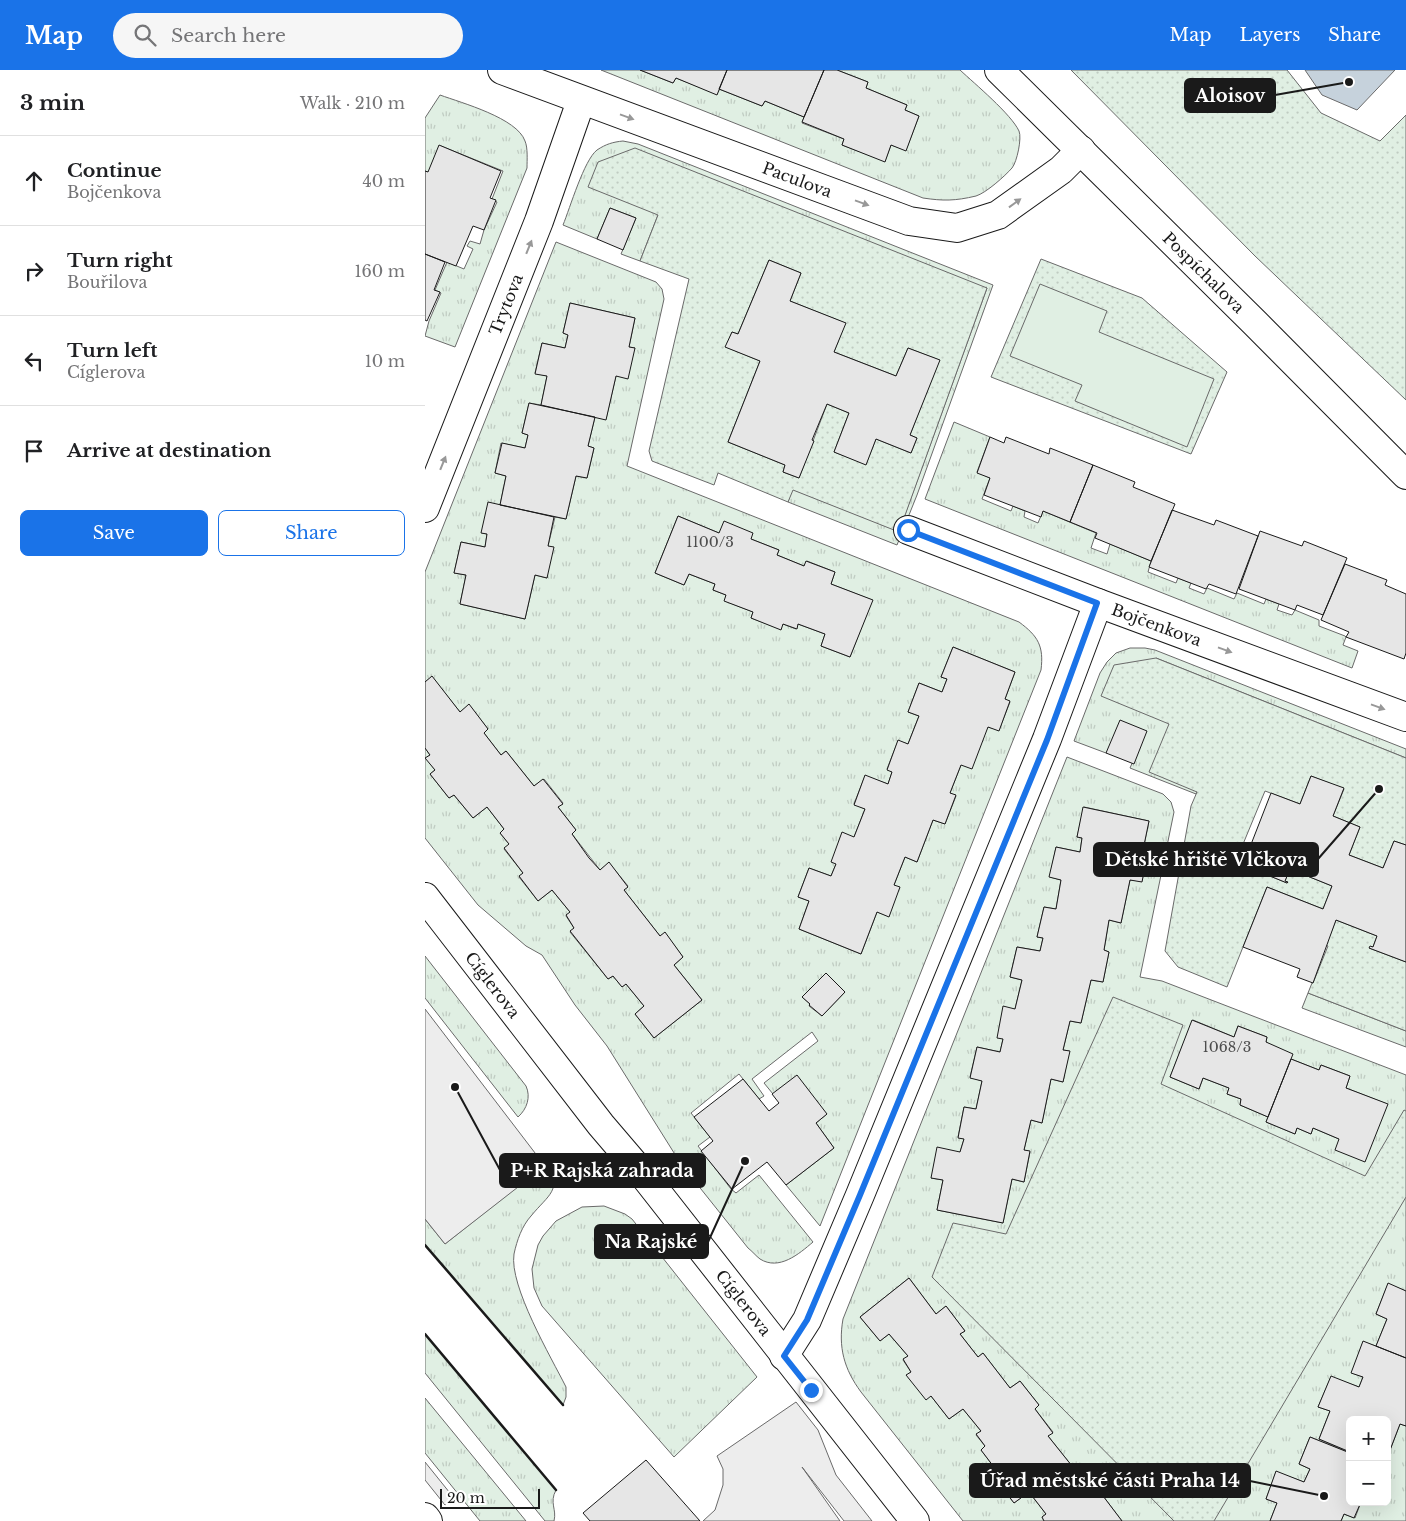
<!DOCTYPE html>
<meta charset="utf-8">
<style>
:root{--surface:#fff;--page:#f6f6f6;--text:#202124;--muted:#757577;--line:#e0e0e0;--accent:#1a73e8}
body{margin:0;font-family:"Libre Baskerville",serif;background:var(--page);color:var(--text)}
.controls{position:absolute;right:15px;bottom:15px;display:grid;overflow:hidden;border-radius:8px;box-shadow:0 5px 20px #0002}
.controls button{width:45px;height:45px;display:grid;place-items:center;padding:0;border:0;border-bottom:1px solid var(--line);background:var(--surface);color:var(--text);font:25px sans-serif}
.scale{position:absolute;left:15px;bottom:12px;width:100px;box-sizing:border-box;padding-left:5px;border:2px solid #1a1a1a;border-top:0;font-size:14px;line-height:18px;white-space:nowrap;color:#1a1a1a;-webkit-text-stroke:4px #fff;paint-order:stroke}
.stop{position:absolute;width:15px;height:15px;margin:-11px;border:4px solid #1a73e8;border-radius:50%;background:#fff}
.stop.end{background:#1a73e8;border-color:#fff;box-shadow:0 1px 5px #0008}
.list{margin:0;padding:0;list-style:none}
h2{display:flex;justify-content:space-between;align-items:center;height:65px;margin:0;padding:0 20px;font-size:21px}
h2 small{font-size:16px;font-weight:400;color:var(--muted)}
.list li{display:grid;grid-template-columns:32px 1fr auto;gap:15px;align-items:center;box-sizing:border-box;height:90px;padding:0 20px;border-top:1px solid var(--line)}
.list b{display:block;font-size:19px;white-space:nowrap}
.list p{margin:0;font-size:16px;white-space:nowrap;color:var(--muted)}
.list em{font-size:16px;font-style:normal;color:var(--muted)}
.actions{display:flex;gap:10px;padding:15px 20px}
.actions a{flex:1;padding:11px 0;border:1px solid var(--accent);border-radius:8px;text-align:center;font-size:18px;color:var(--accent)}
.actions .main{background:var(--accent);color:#fff}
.icon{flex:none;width:28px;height:28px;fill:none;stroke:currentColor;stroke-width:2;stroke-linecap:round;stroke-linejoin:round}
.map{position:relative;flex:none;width:981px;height:1451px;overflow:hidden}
header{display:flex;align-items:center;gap:30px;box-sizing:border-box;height:70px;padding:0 25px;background:var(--accent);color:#fff}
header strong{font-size:24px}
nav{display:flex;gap:28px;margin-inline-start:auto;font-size:18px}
.search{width:350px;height:45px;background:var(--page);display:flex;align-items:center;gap:12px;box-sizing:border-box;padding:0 18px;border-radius:28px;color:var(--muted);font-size:19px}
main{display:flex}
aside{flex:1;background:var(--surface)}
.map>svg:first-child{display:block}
.grass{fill:url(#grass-tufts);stroke:#6a6a6a;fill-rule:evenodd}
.park{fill:url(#park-dots);stroke:#6a6a6a;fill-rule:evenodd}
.pitch{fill:#e0efe3;stroke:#6a6a6a}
.parking{fill:#ededed;stroke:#6a6a6a}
.water{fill:#c6d2dc;stroke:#6a6a6a}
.building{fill:#e6e6e6;stroke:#1a1a1a}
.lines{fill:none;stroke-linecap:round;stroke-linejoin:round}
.street-casing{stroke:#1a1a1a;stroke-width:30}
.secondary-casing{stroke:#1a1a1a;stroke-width:30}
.primary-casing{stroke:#1a1a1a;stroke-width:30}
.street{stroke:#fff;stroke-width:28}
.secondary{stroke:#fff;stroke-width:28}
.primary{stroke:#fff;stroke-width:28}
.wall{stroke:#1a1a1a;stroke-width:2.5}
.oneway{fill:#989898}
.route{stroke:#1a73e8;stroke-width:6}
.labels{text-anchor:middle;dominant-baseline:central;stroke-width:4;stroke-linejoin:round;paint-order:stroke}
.number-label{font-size:14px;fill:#4d4d4d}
.street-label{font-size:16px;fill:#1a1a1a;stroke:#fff}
.leader{fill:none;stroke:#1a1a1a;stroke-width:2}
.callout-dot{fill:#1a1a1a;stroke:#fff;stroke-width:2}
.callout{fill:#1a1a1a;stroke:#1a1a1a;stroke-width:2}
.callout-label{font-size:18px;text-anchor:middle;font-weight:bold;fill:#fff}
</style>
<header>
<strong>Map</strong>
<div class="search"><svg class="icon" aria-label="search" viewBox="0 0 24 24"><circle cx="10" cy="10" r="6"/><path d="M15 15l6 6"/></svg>Search here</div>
<nav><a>Map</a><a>Layers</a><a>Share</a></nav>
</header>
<main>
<aside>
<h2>3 min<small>Walk · 210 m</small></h2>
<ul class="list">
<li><svg class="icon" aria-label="ahead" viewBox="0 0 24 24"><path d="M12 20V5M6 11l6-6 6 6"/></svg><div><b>Continue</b><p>Bojčenkova</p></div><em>40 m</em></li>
<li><svg class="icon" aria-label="right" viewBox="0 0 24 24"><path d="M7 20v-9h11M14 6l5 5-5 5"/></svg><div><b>Turn right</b><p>Bouřilova</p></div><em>160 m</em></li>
<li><svg class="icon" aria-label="left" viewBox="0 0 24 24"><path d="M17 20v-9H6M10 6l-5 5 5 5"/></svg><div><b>Turn left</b><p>Cíglerova</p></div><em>10 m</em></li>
<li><svg class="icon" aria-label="arrive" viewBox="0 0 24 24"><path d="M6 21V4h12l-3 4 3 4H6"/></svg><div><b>Arrive at destination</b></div></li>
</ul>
<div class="actions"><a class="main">Save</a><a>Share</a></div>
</aside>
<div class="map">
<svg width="981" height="1451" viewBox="0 0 981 1451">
<defs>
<pattern id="grass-tufts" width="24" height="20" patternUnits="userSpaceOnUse" patternTransform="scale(1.25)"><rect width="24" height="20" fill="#e0efe3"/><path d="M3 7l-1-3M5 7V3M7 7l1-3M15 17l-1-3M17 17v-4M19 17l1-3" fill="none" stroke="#c0ccc2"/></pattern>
<pattern id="park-dots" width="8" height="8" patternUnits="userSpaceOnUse" patternTransform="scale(1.25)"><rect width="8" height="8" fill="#e0efe3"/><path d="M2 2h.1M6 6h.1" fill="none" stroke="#c0ccc2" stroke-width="1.8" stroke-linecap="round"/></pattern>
</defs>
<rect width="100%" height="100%" fill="#fff"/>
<path class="grass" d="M176,0H215L248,13L251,8L292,24L294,19L337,36L340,31L379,47L377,53L419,69L417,75L460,91L466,75L481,80L494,46L480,40L482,35L441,18L443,12L412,0H535C550,14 586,44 594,61C597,68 592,92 587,98C580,106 561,123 551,126C530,131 518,131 498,128Z
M15,25C37,33 92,48 100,71C103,78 102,90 102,98L30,277L0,266L4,251L16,223L10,220L22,192L39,199L48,179L42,176L45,171L55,174L59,160L72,132L67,129L78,101L16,76L5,103L0,101V48Z
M198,71L213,74L568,215L492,425L472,475L363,432L367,419L474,461L562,218L233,145L215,191L196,184L211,148L185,138L172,169L138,155C145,138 159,90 172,80C181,74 188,72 198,71Z
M131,172L231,212L237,219L239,229L202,396L594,552C613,566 619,576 616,600L395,1156L361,1115L409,1078L391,1053L402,1044L348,1024L339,1013L393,971L387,962L327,1009L339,1026L334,1029L314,1004L266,1043L285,1067L273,1076L306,1119L311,1123L334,1105L388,1172C374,1184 354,1201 335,1189C331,1186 327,1181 323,1178L256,1094L182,976L150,935L117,885L101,876L53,835L0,768V678L5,685L1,688L10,700L5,704L24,728L29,725L48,748L62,737L79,759L75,763L84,774L79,779L98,803L94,807L113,831L127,820L145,842L141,846L149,858L145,862L183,909L188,906L197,917L201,914L219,936L210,944L229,968L277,930L249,895L258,887L240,863L235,866L199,820L203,816L184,793L175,800L147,764L151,760L133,737L138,733L119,709L109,716L81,681L76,685L59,663L63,659L44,635L35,642L7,607L0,612V502ZM145,233L210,248L204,277L210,278L191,306L181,349L170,347L163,376L169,378L162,408L151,406L141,449L130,447L123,476L122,508L110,505L100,549L35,534L41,505L29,503L36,472L60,477L62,464L57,463L75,435L81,406L70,403L76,373L100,378L103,365L97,363L104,333L116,335L122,306L110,303L117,273L140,278L143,265L138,263ZM253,446L294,463L326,469L354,480L352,485L379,496L382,491L410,502L406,514L447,530L425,587L396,576L400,564L373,554L371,559L358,554L355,559L326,548L328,542L300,531L301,525L288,520L290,514L264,504L259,515L230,503ZM528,577L590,602L580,629L585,632L574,660L563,657L536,695L525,723L531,726L520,754L508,750L492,792L480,787L469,815L463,846L452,842L436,884L374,859L384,831L373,827L384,798L406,806L411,794L429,767L440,739L429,734L440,706L463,714L467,702L462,699L473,671L483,674L494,646L483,642L494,613L517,622L522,609L516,607ZM401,903L420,922L397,946L384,936L385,934L377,927Z
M529,352L565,367L552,402L565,408L557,429L586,441L588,436L600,441L599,447L613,453L618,441L671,463L666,478L682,484L685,474L726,491L723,502L751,513L753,508L766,513L764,518L779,524L782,518L809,529L812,523L839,534L841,529L854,534L852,540L867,545L870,540L894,550V556L920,566L921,567L918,575L933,581L927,598L500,429Z
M705,578H720L730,580L981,679V688L731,588L744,654L772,722L771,724L705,698L720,663L681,683L649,671L675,603L682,592L691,583Z
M642,687L738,724L746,732L749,742L715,907L737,911L981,1005V1221L963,1214L951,1244L962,1249L951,1276L938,1272L927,1303L938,1307L934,1317L906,1307L893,1337L905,1341L894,1369L925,1383L885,1367L874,1394L885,1399L879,1412L851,1402L841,1429L852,1433L845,1451H697L675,1422L679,1418L660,1395L651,1401L623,1366L628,1362L610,1339L614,1335L595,1311L585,1318L558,1283L553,1287L535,1264L540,1261L521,1236L511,1244L484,1208L435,1247L455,1271L464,1264L483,1286L478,1290L486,1302L482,1305L506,1326L524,1349L538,1339L556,1361L551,1365L560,1376L556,1380L575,1405L570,1409L589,1433L604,1422L621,1444L617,1447L619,1451H538L436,1322C419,1299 413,1277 418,1249ZM659,737L724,751L718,780L723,782L717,811L705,810L696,853L684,850L679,880L684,882L678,912L666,910L656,953L645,951L638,980L644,981L638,1012L626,1009L617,1053L606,1050L599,1080L605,1082L599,1112L587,1109L578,1153L512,1140L518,1110L506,1108L535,1082L539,1069L533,1067L539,1037L551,1039L557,1011L545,1007L552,977L575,982L578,969L590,939L597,910L585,907L592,877L615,881L618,868L612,867L619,837L631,839L636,810L625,807L631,777L655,782L657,768L652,767ZM768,950L809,967L813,956L842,967L841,972L866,989L894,1000L896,995L925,1006L921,1018L962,1034L914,1069L888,1058L886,1064L872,1058L870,1064L841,1052L843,1047L815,1035L816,1029L802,1024L804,1018L778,1008L774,1019L745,1007Z
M0,886L101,1016C106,1027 102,1039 93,1047L0,928Z
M883,923L981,961V977L877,938Z
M126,1090C135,1123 125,1123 106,1146C97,1156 92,1170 89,1184C84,1216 126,1287 141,1317V1327L138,1335L0,1175V1149L20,1174Z
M179,1136L200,1144L207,1149L332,1307L249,1387L117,1236L109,1218L107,1199L113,1175L118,1166L131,1151L157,1137Z
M0,1264L131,1420C124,1433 132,1439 129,1451H120L0,1303Z
M0,1328L101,1451H55L0,1383Z
M975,1354L981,1356V1451H916L919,1444L930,1448L936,1432H962V1388Z"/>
<path class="park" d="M646,0H862L896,43L955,71L981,45V330L830,186Z
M210,78L562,218L474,462L368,420L363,432L293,403L289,415L227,391L224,381L264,209L215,191L233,145L163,117L173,92ZM344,190L376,203L365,231L420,253L409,282L471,306L483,278L514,290L485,365L492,368L486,383L451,369L441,394L409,382L424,343L402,334L374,408L358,402L360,395L303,372L335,291L301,277L307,262L313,264Z
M616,189L717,228L802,302L766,384L566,307Z
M731,588L981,688V775L969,771L958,798L924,785L935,757L908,746L919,719L886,706L875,734L840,721L816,779L823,782L818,795L862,813L860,811L865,799L907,816L898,839L842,817L802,917L753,897L740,881L766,736L772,722L724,702L744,654L676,626L689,595Z
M911,850L952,866L948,877L944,878L981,892V961L883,923L887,913H888L903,876L901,875Z
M688,927L758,955L736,1014L940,1106L979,1040L981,1041V1127L789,1451H749L507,1207L528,1153L581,1164Z"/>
<path class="pitch" d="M615,214L682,241L674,262L789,309L762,377L650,331L657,315L585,286Z"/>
<path class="parking" d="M0,939L120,1096L20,1174L0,1149Z
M371,1332L393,1360L411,1405L447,1451H419L377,1397L415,1451H278L290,1440L298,1415V1399L292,1386Z
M0,1392L29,1428L20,1435L0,1410Z"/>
<path class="water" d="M880,0H970L932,40L897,25Z"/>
<path class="building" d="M215,0H302L292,25L251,8L248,13Z
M302,0H399L379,47L340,31L337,36L294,19Z
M399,0H412L443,12L441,18L482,35L480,40L494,46L481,81L466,75L460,92L417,75L419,69L377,52Z
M14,75L76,101L65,128L71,130L59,160L48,156L31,196L0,184V101L3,102Z
M185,138L211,148L198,180L172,169Z
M0,184L20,192L9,220L15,222L2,251L0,250Z
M344,190L376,203L365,231L421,253L409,282L471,306L483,278L515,290L485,365L492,368L486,383L451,369L441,395L409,382L424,343L402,334L387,370L389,371L374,408L358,402L360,395L303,372L335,291L300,277L307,262L313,264Z
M145,233L210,248L204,277L210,278L203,309L191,306L181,350L116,335L122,306L110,304L117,273L140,278L143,265L138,263Z
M104,333L170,347L163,376L169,378L162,408L151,406L141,449L75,435L81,406L70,403L77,373L100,378L103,365L97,363Z
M565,367L579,373L581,367L624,384L625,378L668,395L645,452L618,441L616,447L559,425L565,408L552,403Z
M668,395L710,412L708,417L750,434L726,491L670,468L672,463L645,452Z
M63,432L129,447L123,476L129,477L122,508L110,505L100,549L35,534L41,505L29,503L36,472L60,477L62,464L56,463Z
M747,440L789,455L791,450L833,466L811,524L784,514L781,519L724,497Z
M253,446L294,463L299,451L328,463L326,469L354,480L352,485L379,496L381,491L410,502L406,514L448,530L425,587L396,576L400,564L373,554L372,559L358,554L356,560L326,548L328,542L299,531L301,525L288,520L290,514L264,504L259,515L230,503Z
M835,461L877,476L879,471L922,488L898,545L872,535L870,540L814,519Z
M920,494L962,510L960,515L981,524V583L979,589L921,567L924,562L896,550Z
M528,577L590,602L580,629L585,631L574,661L563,657L547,699L536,695L525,723L531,725L520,754L508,750L492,792L480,787L469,815L475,817L464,847L452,842L436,884L374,859L384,831L373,827L384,798L406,806L411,794L406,792L417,762L429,767L440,739L429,735L440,705L463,714L467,702L462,700L473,670L483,674L494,646L483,642L494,613L517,622L522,609L516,607Z
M7,606L35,642L44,634L63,659L59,663L76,685L81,681L109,716L118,709L138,734L133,737L151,760L147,764L164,788L175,800L184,792L203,817L199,820L235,866L240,862L258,887L249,895L277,930L229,968L210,944L219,936L201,914L197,917L188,906L183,909L145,861L149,858L141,845L145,842L127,820L113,831L94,806L98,803L79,778L84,774L75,763L79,759L62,737L48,748L29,725L24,728L5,704L10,700L0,688L5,685L0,678V612Z
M695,650L722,661L709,694L681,683Z
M886,706L919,718L908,746L935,757L924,785L958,798L969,771L981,775V892L944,878L945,876L948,877L952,866L911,850L888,913L872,907L875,899L818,877L842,817L898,839L907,816L865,799L860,811L863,812L862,813L818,795L846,723L875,734Z
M658,737L724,751L718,780L723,781L717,812L705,810L696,853L684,850L679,880L684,882L678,912L666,910L656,953L645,951L638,980L645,981L638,1012L626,1009L617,1053L606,1050L599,1080L605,1081L599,1112L587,1109L578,1153L512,1140L518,1110L506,1108L512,1077L535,1082L539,1069L533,1068L539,1037L551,1039L557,1011L545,1008L552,977L575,982L578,969L572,968L578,936L590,939L597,910L585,907L592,877L615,881L618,868L612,867L619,837L631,839L636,810L624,807L631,777L655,782L657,768L652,767Z
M401,903L420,922L397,946L384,935L385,934L377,927Z
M767,950L809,967L813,956L842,967L841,972L868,984L843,1047L815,1035L816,1029L802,1024L804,1018L778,1008L774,1019L745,1007Z
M866,989L894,1000L896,995L925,1006L921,1018L963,1034L940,1092L910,1080L914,1069L888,1058L886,1064L872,1058L870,1064L841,1052Z
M372,1005L402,1044L391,1053L409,1078L361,1115L342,1092L307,1119L276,1081L288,1071L269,1047L318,1009L344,1041L354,1033L347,1024Z
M484,1208L511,1244L521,1236L540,1261L535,1264L553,1287L558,1283L585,1318L595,1311L614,1335L610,1339L628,1363L623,1366L651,1401L660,1394L679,1419L675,1422L697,1451H619L617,1447L621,1444L604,1422L589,1433L570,1408L575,1405L556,1380L560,1376L551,1364L556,1361L538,1339L524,1349L506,1326L501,1330L481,1305L486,1302L478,1289L483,1286L464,1264L455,1271L435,1247Z
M963,1213L981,1221V1288L951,1276L962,1249L951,1244Z
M938,1271L981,1288V1356L975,1354L962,1388V1350H925V1382L894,1369L905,1341L893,1337L906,1306L934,1317L938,1307L926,1303Z
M885,1367L925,1383V1432H936L929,1448L919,1444L916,1451H845L852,1433L841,1429L851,1401L879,1412L885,1399L874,1394Z
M221,1390L275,1451H165L158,1443Z"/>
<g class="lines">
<g class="street-casing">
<g id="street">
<path id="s1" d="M77,0L484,151L532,158L573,145L636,100L656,80"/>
<path id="s2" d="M574,0L830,253L981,405"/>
<path id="s3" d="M0,438L114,151L156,31"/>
<path id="s4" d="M483,460L673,533L981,647"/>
<path d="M359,1286L382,1250L435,1125L622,669L673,533"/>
</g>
</g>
<g class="secondary-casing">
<g id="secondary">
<path id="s5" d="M0,827L176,1055L217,1103L490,1451"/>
</g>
</g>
<g class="primary-casing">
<path id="primary" d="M0,1447L3,1451"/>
</g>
<use href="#street" class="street"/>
<use href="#secondary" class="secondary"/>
<use href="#primary" class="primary"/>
<path class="wall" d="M0,1175L138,1335
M0,1264L131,1420"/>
</g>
<defs><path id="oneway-solid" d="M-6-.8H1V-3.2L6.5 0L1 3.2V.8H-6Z" transform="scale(1.25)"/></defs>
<g class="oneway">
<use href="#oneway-solid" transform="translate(202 47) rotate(20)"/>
<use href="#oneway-solid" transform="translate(437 133) rotate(20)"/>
<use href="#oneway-solid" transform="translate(590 133) rotate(-36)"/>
<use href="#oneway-solid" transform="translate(104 177) rotate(-68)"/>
<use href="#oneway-solid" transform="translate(18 393) rotate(-68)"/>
<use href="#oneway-solid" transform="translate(800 580) rotate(20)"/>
<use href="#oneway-solid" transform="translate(953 637) rotate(20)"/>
</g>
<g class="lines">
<path class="route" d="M386,1320L359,1286L382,1250L435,1125L622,670L672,533L483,460"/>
</g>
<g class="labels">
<g class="number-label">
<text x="285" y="472">1100/3</text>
<text x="802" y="977">1068/3</text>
</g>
<g class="street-label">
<text stroke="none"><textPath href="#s1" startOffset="315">Paculova</textPath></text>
<text stroke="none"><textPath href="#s2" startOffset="288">Pospíchalova</textPath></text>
<text stroke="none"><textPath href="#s3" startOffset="219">Trytova</textPath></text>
<text stroke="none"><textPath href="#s4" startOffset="266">Bojčenkova</textPath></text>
<text stroke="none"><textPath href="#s5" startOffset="111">Cíglerova</textPath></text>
<text stroke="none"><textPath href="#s5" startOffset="516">Cíglerova</textPath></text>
</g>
</g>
<path class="leader" d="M924 12L850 25M954 719L893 789M30 1017L75 1100M320 1091L283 1172M899 1426L825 1411"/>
<g class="callout-dot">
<circle cx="924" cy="12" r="5"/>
<circle cx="954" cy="719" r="5"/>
<circle cx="30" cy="1017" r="5"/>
<circle cx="320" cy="1091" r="5"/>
<circle cx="899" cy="1426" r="5"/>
</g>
<g class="callout">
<rect x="760" y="9" width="90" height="33" rx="5"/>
<rect x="669" y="773" width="224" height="33" rx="5"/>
<rect x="75" y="1084" width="205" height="33" rx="5"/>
<rect x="170" y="1155" width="113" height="33" rx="5"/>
<rect x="545" y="1394" width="280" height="33" rx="5"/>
</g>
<g class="callout-label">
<text x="805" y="32">Aloisov</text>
<text x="781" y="796">Dětské hřiště Vlčkova</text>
<text x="177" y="1107">P+R Rajská zahrada</text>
<text x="226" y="1178">Na Rajské</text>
<text x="685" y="1417">Úřad městské části Praha 14</text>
</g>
</svg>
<div class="controls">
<button>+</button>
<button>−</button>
</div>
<div class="scale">20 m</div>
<div class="stop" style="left:483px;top:460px"></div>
<div class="stop end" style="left:386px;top:1320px"></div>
</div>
</main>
